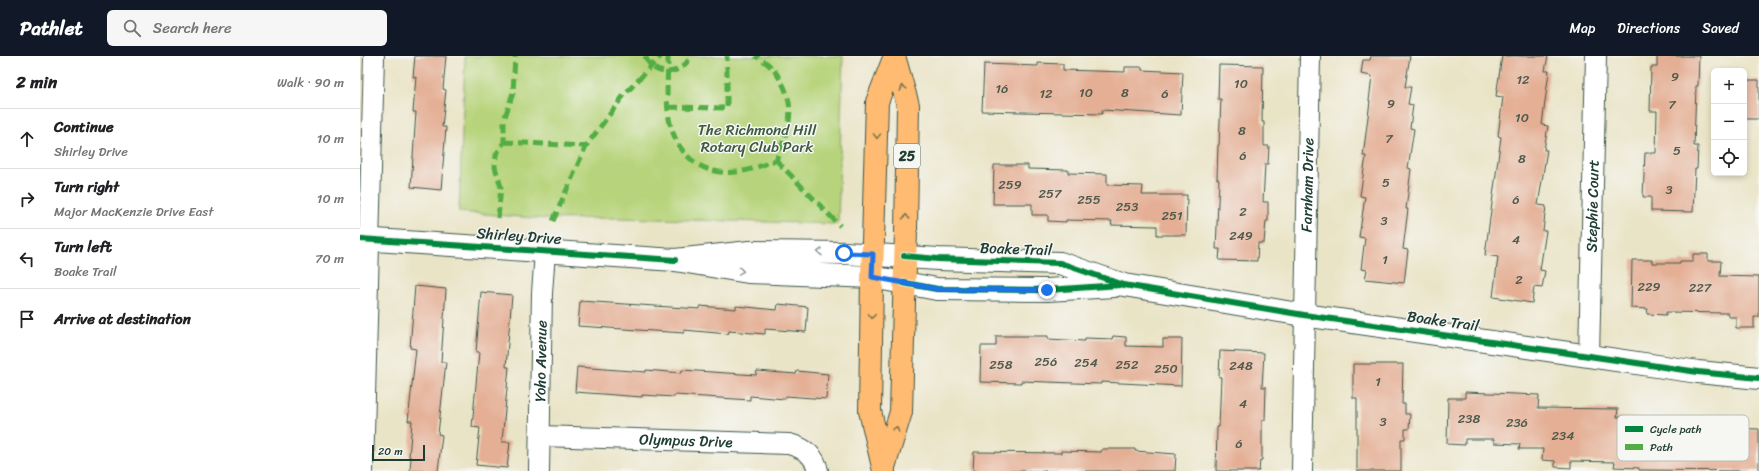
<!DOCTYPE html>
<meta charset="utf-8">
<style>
:root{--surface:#fff;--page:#f6f6f6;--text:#202124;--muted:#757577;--line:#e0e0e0;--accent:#111827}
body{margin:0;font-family:Sriracha,sans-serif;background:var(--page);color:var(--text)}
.controls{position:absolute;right:12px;top:12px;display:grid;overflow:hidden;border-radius:6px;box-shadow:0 2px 6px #0003}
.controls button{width:36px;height:36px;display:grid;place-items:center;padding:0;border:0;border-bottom:1px solid var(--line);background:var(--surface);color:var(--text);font:20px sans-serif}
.scale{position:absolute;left:12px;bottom:10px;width:53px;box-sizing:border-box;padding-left:4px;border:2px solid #1f3d34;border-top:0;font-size:11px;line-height:14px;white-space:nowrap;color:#1f3d34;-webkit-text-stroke:3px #f6f6f2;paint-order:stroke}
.stop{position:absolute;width:12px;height:12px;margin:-9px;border:3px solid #1a73e8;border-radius:50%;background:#fff}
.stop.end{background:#1a73e8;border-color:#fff;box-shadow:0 1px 4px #0008}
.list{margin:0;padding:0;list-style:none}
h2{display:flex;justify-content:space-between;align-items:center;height:52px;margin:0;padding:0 16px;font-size:17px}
h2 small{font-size:13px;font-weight:400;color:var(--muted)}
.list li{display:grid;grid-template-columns:26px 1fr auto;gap:12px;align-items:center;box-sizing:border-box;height:60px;padding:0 16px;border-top:1px solid var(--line)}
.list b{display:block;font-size:15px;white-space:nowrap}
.list p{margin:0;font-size:13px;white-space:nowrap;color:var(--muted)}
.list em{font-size:13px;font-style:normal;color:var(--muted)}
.icon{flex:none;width:22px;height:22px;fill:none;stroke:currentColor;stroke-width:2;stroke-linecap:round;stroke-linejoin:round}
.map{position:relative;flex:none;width:1399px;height:415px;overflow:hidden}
header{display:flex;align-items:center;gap:24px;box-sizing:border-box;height:56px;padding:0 20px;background:var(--accent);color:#fff}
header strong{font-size:19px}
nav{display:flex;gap:22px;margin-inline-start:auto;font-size:14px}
.search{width:280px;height:36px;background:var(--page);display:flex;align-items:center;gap:10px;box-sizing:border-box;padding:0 14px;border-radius:6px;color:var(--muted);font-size:15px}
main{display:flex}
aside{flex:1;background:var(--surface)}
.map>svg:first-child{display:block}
.green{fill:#b7d47b;stroke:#6b8858}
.building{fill:#e4af94}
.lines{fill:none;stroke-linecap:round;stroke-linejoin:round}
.minor-casing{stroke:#3d564a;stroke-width:22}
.tertiary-casing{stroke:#3d564a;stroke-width:24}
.primary-casing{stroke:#3d564a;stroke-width:24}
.minor{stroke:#fff;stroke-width:20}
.tertiary{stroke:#fff;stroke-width:22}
.primary{stroke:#febb71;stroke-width:22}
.quiet{stroke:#52ad45;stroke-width:5;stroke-dasharray:10 5;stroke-linecap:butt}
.cycleway-casing{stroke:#f6f6f2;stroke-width:8}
.cycleway{stroke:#00873e;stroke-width:6}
.oneway{stroke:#83764f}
.oneway2{stroke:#8f9e9a}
.route{stroke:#1a73e8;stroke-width:5}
.labels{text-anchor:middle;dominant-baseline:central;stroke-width:3;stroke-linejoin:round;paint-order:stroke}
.number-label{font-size:13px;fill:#505a4c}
.shield{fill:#f6f6f2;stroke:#60746d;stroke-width:1}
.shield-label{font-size:14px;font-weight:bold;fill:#1f3d34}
.park-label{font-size:15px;fill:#3d5b42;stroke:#f6f6f2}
.street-label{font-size:15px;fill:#1f3d34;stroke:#f6f6f2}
.key{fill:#f6f6f2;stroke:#b6beb9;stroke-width:1}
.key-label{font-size:11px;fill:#1f3d34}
</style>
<header>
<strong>Pathlet</strong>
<div class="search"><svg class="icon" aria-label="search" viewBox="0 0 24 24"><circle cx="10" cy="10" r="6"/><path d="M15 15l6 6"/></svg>Search here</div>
<nav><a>Map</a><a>Directions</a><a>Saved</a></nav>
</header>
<main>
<aside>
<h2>2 min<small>Walk · 90 m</small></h2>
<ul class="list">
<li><svg class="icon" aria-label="ahead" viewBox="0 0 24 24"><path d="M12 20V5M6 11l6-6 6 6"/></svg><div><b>Continue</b><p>Shirley Drive</p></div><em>10 m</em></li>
<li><svg class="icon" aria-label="right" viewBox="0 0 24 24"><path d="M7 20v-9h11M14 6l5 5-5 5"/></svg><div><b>Turn right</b><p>Major MacKenzie Drive East</p></div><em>10 m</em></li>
<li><svg class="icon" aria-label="left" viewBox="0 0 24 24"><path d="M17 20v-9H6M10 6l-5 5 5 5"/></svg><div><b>Turn left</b><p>Boake Trail</p></div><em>70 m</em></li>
<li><svg class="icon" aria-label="arrive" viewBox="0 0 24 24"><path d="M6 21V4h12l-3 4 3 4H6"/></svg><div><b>Arrive at destination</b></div></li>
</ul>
</aside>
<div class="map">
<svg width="1399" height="415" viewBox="0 0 1399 415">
<rect width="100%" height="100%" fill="#f6f6f2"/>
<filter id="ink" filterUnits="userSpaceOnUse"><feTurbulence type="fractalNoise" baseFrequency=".025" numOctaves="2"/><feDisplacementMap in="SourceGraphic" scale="8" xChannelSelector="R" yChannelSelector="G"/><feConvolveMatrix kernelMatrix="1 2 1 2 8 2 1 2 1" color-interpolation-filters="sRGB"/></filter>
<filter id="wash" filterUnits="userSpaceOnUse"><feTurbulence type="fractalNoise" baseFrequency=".012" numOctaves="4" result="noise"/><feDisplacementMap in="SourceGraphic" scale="16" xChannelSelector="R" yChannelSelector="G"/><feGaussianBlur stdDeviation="0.9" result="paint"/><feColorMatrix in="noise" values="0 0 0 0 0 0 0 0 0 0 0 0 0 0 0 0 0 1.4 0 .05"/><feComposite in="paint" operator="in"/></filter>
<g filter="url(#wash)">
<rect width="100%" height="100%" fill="#eae4c7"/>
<path class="green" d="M105,0H483L478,168L258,162L187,163L99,156Z"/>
<g id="blocks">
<path class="building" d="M55,0H86L83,33L86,34L82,71H86L81,134L51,131L56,56H53L56,21H53Z
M1011,0H1050L1045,31H1051L1048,48L1053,49L1050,72L1054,73L1048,112L1051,113L1046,153H1048L1043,193L1048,194L1044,227L1005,223L1007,214L1001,213L1005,182L999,181L1005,141L1000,140L1006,100H1003L1010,45H1009L1012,20L1001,18L1003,4H1010Z
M1142,0H1188L1185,15H1189L1182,69L1188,70L1184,94H1187L1178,149L1186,150L1183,175H1186L1180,214L1185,215L1182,232L1174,231L1172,247L1133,241L1138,201L1125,199L1141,81L1138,80L1143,41L1136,40Z
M1297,0H1339L1338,30H1336L1334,90H1338L1337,113H1335L1333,156L1291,155V141H1283L1285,97H1296L1297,55H1290L1291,11H1297Z
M678,7L703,8V14L765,16V11H782V14L823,16L821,59L742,54V58L622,55L624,8L678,10Z
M859,9L903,10L902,66H904V90H909L908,108H905L903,146H908V165H906L904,187H898L897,205L859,204L860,193H856L859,123H857L858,89H859L861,43H858Z
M1384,24H1399V63H1384Z
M634,109H668V113L708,114V117L747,118V129L783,130L782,139H827L826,179H797V170L751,169L752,165L706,164V166L688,165V159H672V148H633Z
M1333,198H1348V205H1361L1360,220L1399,221V261H1394V272H1376V261H1368V257L1306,256V259L1287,258L1288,253L1271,252L1272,204H1292V207H1320V205H1333Z
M55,230L86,233L81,306H86L78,378L82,379L78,415H50L51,401H49L52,365H48L56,293L50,292Z
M121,236L152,239L146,311H149L142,386H150L147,412L116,409L120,372L112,371L119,296H116Z
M220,245L340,253V250L376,253V250L417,254L418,248L448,251L446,276L405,273V278L369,275L368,278L324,274V277L218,270Z
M636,280H688V283L725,285V282L752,283L753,280L766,281V290L803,291V283H822L821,330L741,326V328L661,325V327L620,326L621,290H636Z
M860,295L904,297L902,331H906L905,364H902V404H900L899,415H856L857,371H859L861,321H859Z
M993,308H1043L1042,348H1045V358H1050L1049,373H1045V383H1041V415H997V342H993Z
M217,311L286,316V314L321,317L322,314L396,319L397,315L436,318L437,315L468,318L466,343L426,340L425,343L390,340V344L315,339L314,341L282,339V341L215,336Z
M1105,336L1179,339L1178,352L1258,353L1257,361L1274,362V365L1321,366V371L1399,373V415L1279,414V412L1254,411L1255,406L1211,405V412L1195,411V405L1182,404L1183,393H1159L1160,388L1134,387V383H1105V389L1087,388L1088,342H1105Z
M742,393H775V395L816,398L815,415H613L614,396L701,397V395L741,396Z"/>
</g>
</g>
<g filter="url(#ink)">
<use href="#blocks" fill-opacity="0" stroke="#3d564a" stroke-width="1"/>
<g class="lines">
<g class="minor-casing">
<g id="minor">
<path id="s1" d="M1229,300L1236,0"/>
<path id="s2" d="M180,380L429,388C444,392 455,399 458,415"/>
<path d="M3,415L14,0"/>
<path id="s3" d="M179,415L182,237L185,196"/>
<path id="s4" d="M942,415L950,0"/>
</g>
</g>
<g class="tertiary-casing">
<path id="tertiary" d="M0,183L315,204L388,216L512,221L577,233L687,234L754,230
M315,204L390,196L485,197L578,203L700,207L764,229L944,259L1229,300L1338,316L1399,322"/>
</g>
<g class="primary-casing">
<path id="primary" d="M524,411L541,356L546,175L548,49L534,0
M524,415L510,355L512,221L517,46L534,2"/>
</g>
<use href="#minor" class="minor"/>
<use href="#tertiary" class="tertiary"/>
<use href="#primary" class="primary"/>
<path class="quiet" d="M285,0C294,23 321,20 331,0
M308,0C308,21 305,47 310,67C319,104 347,122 383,115C394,113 405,108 416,104C427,76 438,55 421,25C415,14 408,6 395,0
M309,51L367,52V0
M144,86L226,90
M416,104L480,170
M138,162L141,131L135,111L136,99L144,86V64L153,37L155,0
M193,165L226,90L264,39L301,0"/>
<g class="cycleway-casing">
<path id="cycleway" d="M0,183L315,204
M544,200L578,203L700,207L764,229L944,259L1229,300L1338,316L1399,322
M544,227L577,233L687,234L760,229"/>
</g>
<use href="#cycleway" class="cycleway"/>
</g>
<defs><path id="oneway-chevron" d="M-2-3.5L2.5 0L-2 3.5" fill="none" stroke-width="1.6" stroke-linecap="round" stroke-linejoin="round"/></defs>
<g class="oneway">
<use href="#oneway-chevron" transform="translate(543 32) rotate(-107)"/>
<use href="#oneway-chevron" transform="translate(517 80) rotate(91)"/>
<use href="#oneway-chevron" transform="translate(546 161) rotate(-89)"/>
<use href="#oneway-chevron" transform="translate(512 260) rotate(91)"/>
<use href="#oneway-chevron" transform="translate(536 373) rotate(-73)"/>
</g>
<g class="oneway2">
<use href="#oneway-chevron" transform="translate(460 196) rotate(-179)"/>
<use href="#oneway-chevron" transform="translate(381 215) rotate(9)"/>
</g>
</g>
<g class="lines" filter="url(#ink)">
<path class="route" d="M484,197L513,198L512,221L577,233L687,234"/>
</g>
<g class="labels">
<g class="number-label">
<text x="1315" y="20">9</text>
<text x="1163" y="23">12</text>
<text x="881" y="27">10</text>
<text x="642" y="32">16</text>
<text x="726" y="36">10</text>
<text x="765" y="36">8</text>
<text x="686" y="37">12</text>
<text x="805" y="37">6</text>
<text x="1031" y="47">9</text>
<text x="1312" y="48">7</text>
<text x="1162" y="61">10</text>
<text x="882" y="74">8</text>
<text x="1029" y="82">7</text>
<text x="1317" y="94">5</text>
<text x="883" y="99">6</text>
<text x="1162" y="102">8</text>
<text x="1026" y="126">5</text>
<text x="650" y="128">259</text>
<text x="1309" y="133">3</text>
<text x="690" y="137">257</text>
<text x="729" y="143">255</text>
<text x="1156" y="143">6</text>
<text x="767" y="150">253</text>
<text x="883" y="155">2</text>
<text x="812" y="159">251</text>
<text x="1024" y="164">3</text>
<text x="881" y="179">249</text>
<text x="1156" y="183">4</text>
<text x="1025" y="203">1</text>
<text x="1159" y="223">2</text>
<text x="1289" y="230">229</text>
<text x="1340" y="231">227</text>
<text x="686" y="305">256</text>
<text x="726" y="306">254</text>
<text x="641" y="308">258</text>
<text x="767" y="308">252</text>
<text x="881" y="309">248</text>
<text x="806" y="312">250</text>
<text x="1018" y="325">1</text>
<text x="883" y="347">4</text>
<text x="1109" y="362">238</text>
<text x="1023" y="365">3</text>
<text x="1157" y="366">236</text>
<text x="1203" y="379">234</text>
<text x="879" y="387">6</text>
</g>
<rect class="shield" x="534" y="88" width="26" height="24" rx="3"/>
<g class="shield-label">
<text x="547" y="100">25</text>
</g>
<g class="park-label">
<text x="397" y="74">The Richmond Hill<tspan x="397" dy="17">Rotary Club Park</tspan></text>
</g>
<g class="street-label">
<text stroke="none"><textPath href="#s4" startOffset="286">Farnham Drive</textPath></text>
<text stroke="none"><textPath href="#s1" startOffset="150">Stephie Court</textPath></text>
<text transform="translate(159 180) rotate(4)">Shirley Drive</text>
<text transform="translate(656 193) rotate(2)">Boake Trail</text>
<text transform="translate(1083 265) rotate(8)">Boake Trail</text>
<text stroke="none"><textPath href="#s3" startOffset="110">Yoho Avenue</textPath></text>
<text stroke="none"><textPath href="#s2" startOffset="146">Olympus Drive</textPath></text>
</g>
</g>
<rect x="1257" y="359" width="132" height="46" rx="6" class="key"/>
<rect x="1265" y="370" width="18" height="6" fill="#00873e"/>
<rect x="1265" y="388" width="18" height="6" fill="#52ad45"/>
<g class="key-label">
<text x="1290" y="377">Cycle path</text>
<text x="1290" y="395">Path</text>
</g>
</svg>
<div class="controls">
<button>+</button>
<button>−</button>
<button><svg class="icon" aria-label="locate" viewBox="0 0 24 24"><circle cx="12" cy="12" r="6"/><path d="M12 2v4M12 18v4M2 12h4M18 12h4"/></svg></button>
</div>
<div class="scale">20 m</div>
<div class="stop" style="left:484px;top:197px"></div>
<div class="stop end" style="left:687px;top:234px"></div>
</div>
</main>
